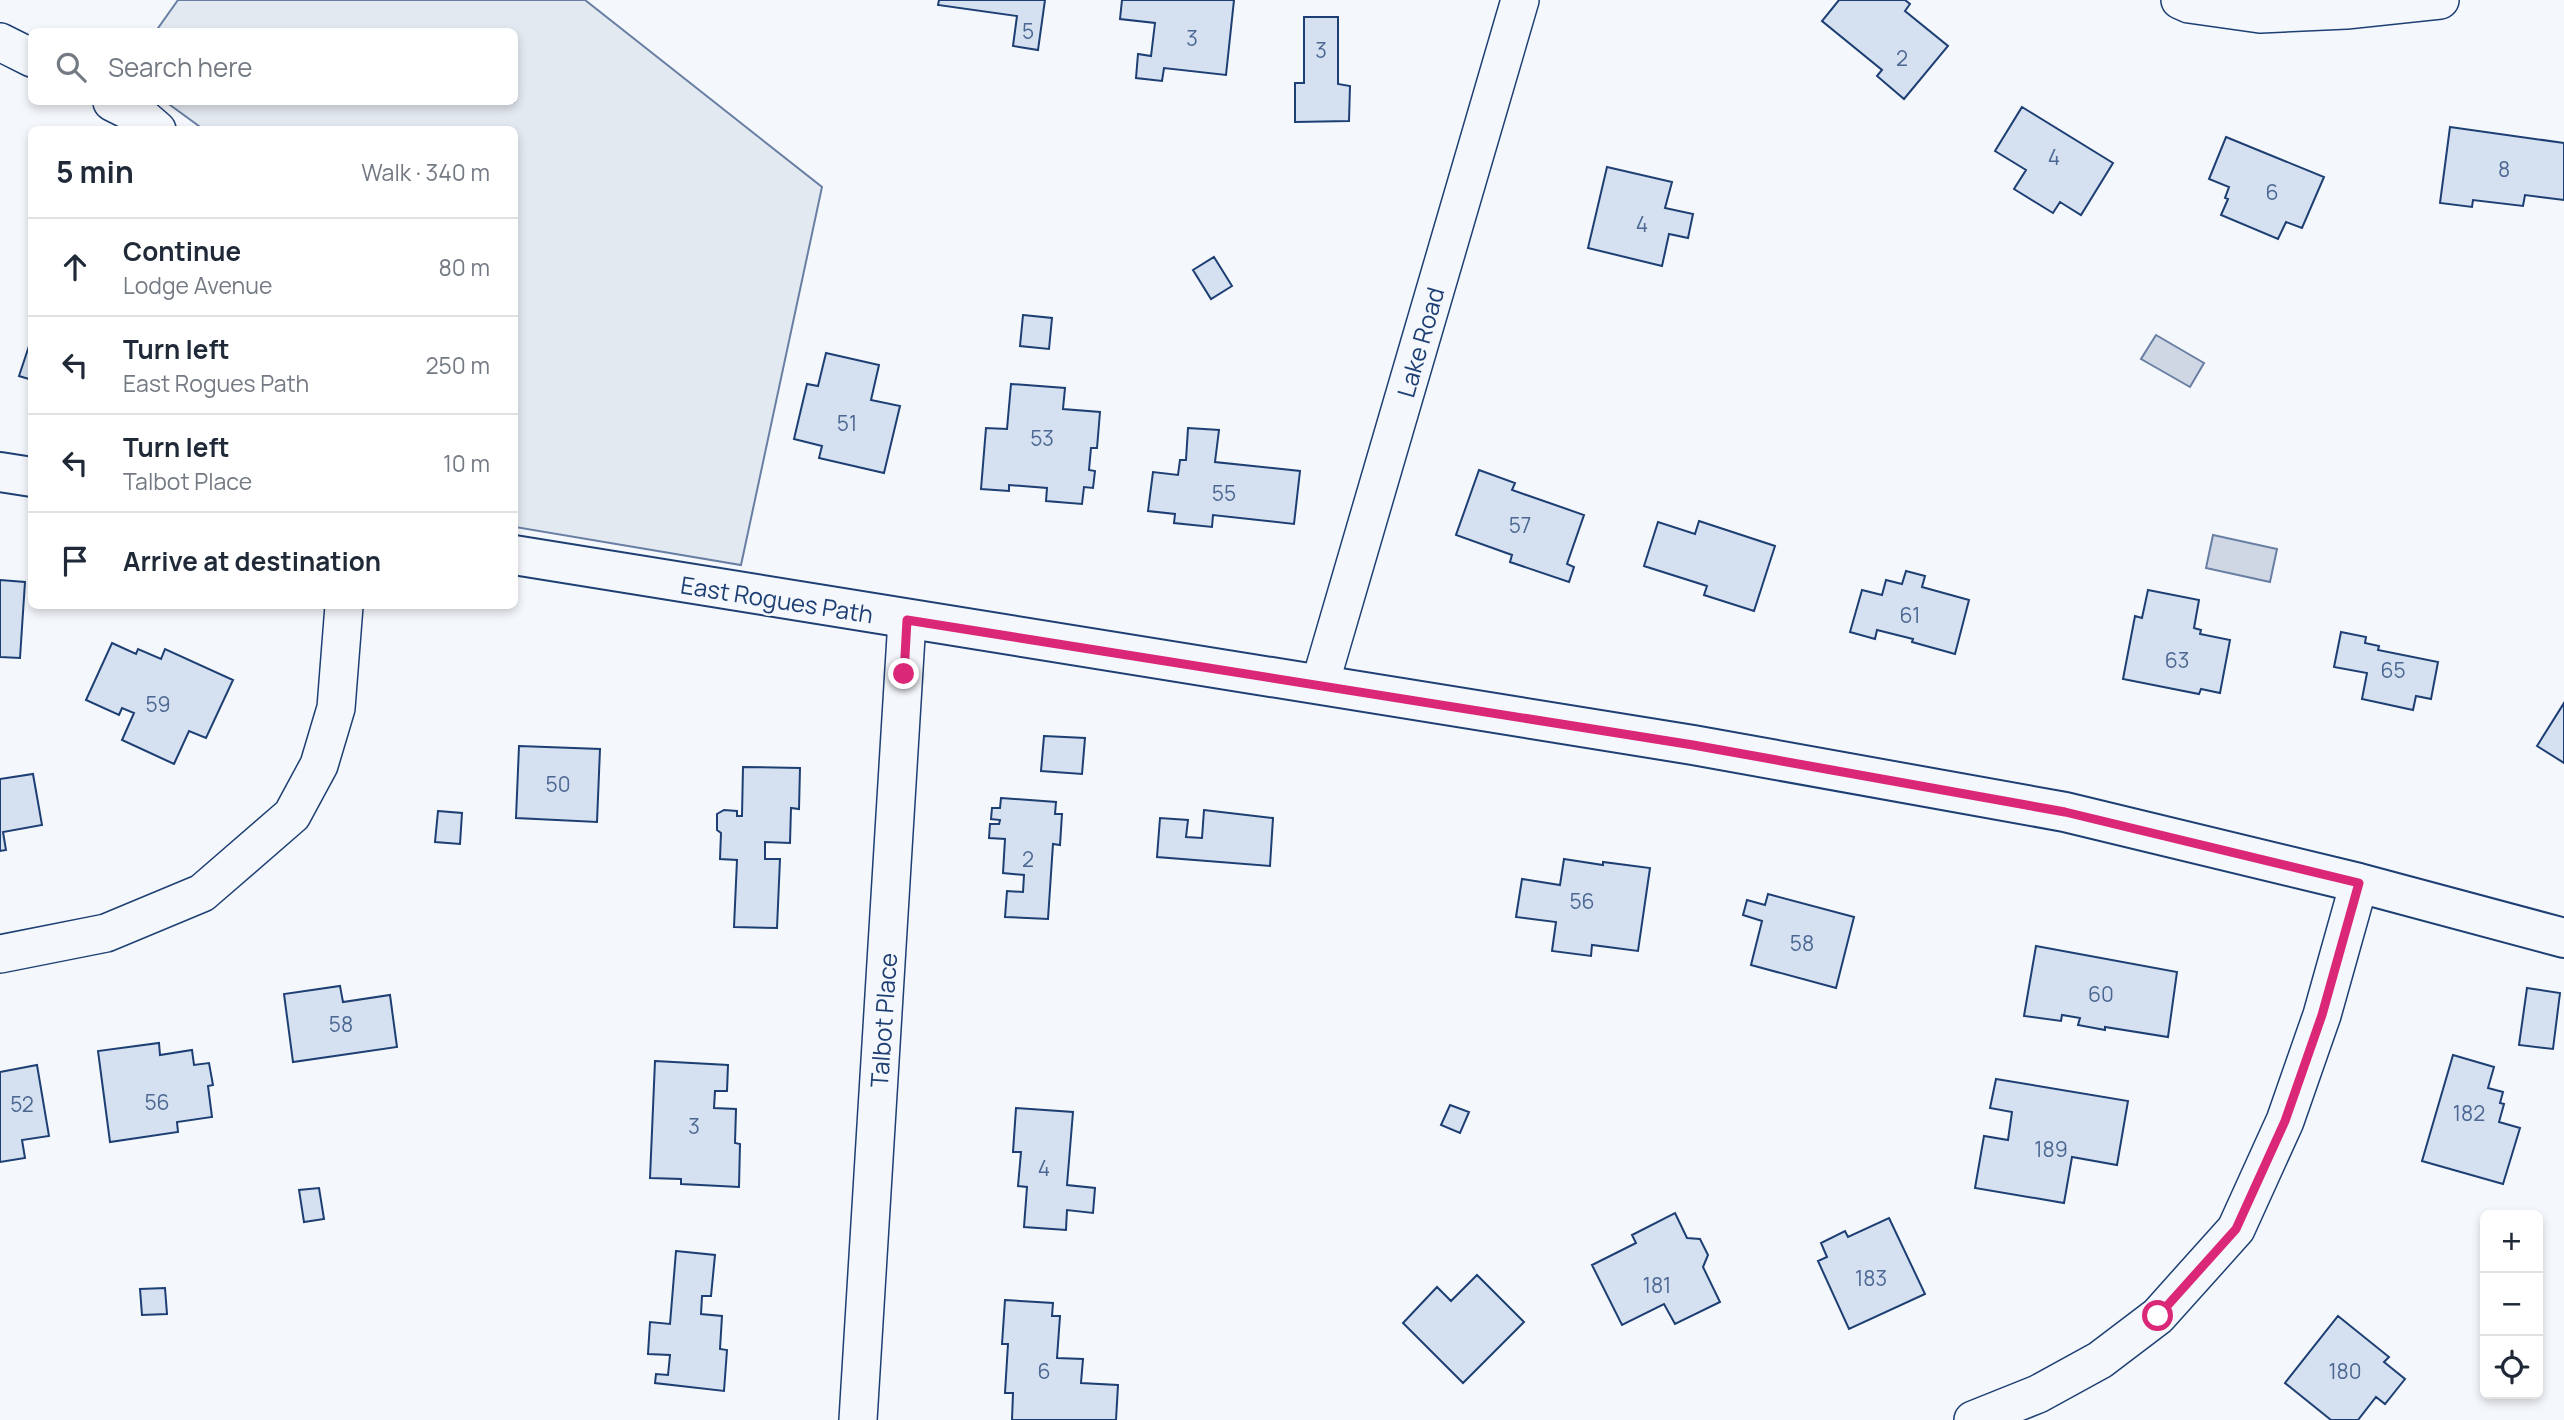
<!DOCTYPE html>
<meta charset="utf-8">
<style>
:root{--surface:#fff;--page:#f2f2f3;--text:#1f2937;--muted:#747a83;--line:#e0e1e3}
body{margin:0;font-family:Manrope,sans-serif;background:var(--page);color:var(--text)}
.controls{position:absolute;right:21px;bottom:21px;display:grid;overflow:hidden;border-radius:10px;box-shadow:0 4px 10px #0003}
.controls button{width:63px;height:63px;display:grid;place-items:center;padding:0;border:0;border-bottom:2px solid var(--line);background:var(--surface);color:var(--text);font:35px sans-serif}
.stop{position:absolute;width:21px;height:21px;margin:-16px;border:5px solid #db2777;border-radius:50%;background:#fff}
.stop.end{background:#db2777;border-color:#fff;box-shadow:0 2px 7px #0008}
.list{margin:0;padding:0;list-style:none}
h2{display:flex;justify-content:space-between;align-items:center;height:91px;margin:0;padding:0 28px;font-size:30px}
h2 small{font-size:23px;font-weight:400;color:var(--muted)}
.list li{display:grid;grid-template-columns:46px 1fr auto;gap:21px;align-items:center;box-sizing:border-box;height:98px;padding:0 28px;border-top:2px solid var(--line)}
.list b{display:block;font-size:26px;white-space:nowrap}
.list p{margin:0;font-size:23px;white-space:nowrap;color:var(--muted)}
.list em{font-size:23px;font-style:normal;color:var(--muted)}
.icon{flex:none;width:38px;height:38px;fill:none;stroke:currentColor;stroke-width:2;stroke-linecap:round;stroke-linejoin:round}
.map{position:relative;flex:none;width:2564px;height:1420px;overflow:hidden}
.search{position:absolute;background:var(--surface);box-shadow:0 4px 10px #0003;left:28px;top:28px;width:490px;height:77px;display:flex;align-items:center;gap:18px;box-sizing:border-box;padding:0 24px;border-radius:10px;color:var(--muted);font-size:26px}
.panel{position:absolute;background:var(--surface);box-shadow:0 4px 10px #0003;left:28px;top:126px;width:490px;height:483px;border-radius:10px}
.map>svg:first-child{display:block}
.green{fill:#e3e9f0;stroke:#687fa3;stroke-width:2}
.water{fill:#cfd7e4;stroke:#687fa3;stroke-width:2}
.building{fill:#d5e0f0;stroke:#1d3f73;stroke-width:2}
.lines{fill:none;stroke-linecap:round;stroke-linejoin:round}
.minor-casing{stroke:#1d3f73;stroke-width:40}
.tertiary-casing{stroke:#1d3f73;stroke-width:42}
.minor{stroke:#f4f7fb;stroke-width:37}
.tertiary{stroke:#f4f7fb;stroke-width:38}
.route{stroke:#db2777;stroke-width:9}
.labels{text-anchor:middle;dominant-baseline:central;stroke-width:5;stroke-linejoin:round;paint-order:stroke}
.number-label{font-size:21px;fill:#4b6792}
.street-label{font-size:24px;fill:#1d3f73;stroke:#f4f7fb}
</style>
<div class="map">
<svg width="2564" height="1420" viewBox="0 0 2564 1420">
<rect width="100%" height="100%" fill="#f4f7fb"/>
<path class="green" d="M178,0H585L822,187L741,565L515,527L514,130L203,129L166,102H514V32L156,31Z"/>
<path class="water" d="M2156,335L2204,363L2190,387L2141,359Z
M2213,535L2277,549L2270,582L2206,568Z"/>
<path class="building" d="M939,0H1045L1038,50L1013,46L1017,16L938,5Z
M1122,0H1234L1226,75L1164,68L1162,81L1136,78L1138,54L1151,56L1155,23L1120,19Z
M1839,0H1905L1910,4L1905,11L1948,46L1904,99L1877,76L1882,70L1822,21Z
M1304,17H1338V84L1350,86L1349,121L1295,122V83H1304Z
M2022,107L2113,163L2081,215L2060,202L2053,213L2014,189L2026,170L1995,151Z
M2450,127L2564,143V200L2525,195L2523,206L2473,200L2472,207L2440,203Z
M2226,137L2324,177L2302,228L2286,222L2278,239L2221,215L2228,199L2225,198L2229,187L2209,179Z
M1607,167L1672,182L1665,208L1693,214L1688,238L1669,234L1662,266L1588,248Z
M1214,257L1232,286L1211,299L1193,270Z
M1023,315L1052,318L1049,349L1020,346Z
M32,337V380L19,376Z
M826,353L879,365L871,400L900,406L884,473L819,458L822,446L794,439L807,384L818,386Z
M1011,384L1065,388L1063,409L1100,412L1097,448H1091L1089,470L1095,471L1093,488L1084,487L1082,504L1046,501L1047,488L1009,485V491L981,489L986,428L1007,429Z
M1188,428L1219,430L1215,462L1300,471L1294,524L1213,515L1212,527L1174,523L1175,514L1148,511L1153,472L1178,475L1180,460H1186Z
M1479,470L1515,483L1512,490L1584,515L1567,564L1574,567L1569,582L1510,562L1512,555L1456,535Z
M1699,521L1775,546L1754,611L1704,595L1707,586L1644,566L1658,522L1695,534Z
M1906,571L1925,576L1922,587L1969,600L1955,654L1912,642L1913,639L1877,630L1875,639L1850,632L1862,590L1882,595L1886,580L1902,584Z
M0,580L25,582L20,658L0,657Z
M2148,590L2199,600L2194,628L2201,630L2200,634L2230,640L2220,693L2201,689L2199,694L2123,679L2135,616L2142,618Z
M2341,632L2366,637L2365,643L2379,646L2378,650L2438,662L2431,699L2416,696L2413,710L2362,699L2367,673L2334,667Z
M112,643L136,654L138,649L161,659L165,649L233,680L206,738L189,731L174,764L122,740L134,713L122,708L119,715L86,700Z
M2564,703V763L2537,746Z
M1044,736L1085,738L1082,774L1041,771Z
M519,746L600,749L597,822L516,818Z
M743,767L800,768L799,809L791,808L790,843L765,842V859H780L777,928L734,927L737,860L720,859L721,833L717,830V814L724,810L737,811V816H742Z
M33,774L42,825L3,832L6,850L0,851V779Z
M1001,798L1056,802L1055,814H1062L1060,845L1053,844L1048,919L1005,917L1007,891L1023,892L1024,875L1003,873L1005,839L989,838L990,824H999L1000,820L991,819L992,808H1000Z
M1204,810L1273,818L1270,866L1157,857L1160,818L1188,820L1186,837L1202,838Z
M438,811L462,813L460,844L435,842Z
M1564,859L1603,865V862L1650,868L1638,951L1592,945L1591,956L1552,951L1556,922L1516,917L1522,879L1560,885Z
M1768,894L1854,917L1836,988L1751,965L1762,921L1743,915L1747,900L1765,905Z
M2036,946L2177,972L2168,1037L2105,1027V1030L2078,1025L2080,1018L2062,1015L2061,1021L2024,1016Z
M340,986L343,1002L390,995L397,1047L293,1062L284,994Z
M2527,988L2560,993L2553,1049L2519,1045Z
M159,1043L160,1055L192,1050L194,1065L209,1063L213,1085L208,1086L212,1117L177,1122L178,1132L110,1142L98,1051Z
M2453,1055L2494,1067L2488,1088L2503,1092L2500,1103L2504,1104L2499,1122L2520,1128L2503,1184L2422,1161Z
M655,1061L728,1065L727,1091H715L714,1108L736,1109L735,1143L740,1144L739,1187L681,1184V1179L650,1178Z
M37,1065L49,1136L22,1140L25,1158L0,1162V1072Z
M1996,1079L2128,1101L2117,1165L2072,1157L2064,1203L1975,1188L1984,1136L2008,1140L2012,1112L1990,1108Z
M1450,1105L1469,1112L1460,1133L1441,1125Z
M1016,1108L1073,1112L1067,1185L1095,1188L1093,1213L1067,1210L1066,1230L1024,1227L1027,1187L1018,1186L1021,1152H1013Z
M319,1188L324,1219L304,1222L299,1190Z
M1675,1213L1687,1238L1700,1239L1708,1255L1703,1267L1720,1302L1675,1324L1664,1304L1622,1325L1592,1265L1636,1243L1632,1235Z
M1889,1218L1925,1294L1849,1329L1818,1261L1827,1257L1821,1243L1845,1231L1848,1237Z
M676,1251L715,1255L711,1296H702L701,1314L722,1316L720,1349L727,1350L724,1391L655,1383L656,1374L668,1375L670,1355L648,1354L650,1322L670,1324Z
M1477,1275L1524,1322L1463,1383L1403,1323L1437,1287L1451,1301Z
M165,1288L167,1314L142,1315L140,1289Z
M1005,1300L1053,1303L1052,1316H1060L1057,1358L1083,1359L1081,1383L1118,1385L1116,1420H1012L1013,1393H1005L1008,1344H1002Z
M2338,1316L2389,1357L2384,1362L2405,1379L2385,1404L2376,1397L2358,1420H2331L2285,1383Z"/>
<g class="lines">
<g class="minor-casing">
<path id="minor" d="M2180,0L2189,4L2260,14L2346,10L2440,0
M0,42L32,58
M112,102L142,117L157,130
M1320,684L1520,0
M0,954L106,933L202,893L292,815L319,765L336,708L344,606
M858,1420L907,620
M1973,1420L2038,1394L2100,1360L2158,1316L2236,1229L2285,1121L2322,1015L2359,883"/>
</g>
<g class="tertiary-casing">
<path id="tertiary" d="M0,472L32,477
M514,555L1693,745L2065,812L2359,883L2564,938"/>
</g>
<use href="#minor" class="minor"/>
<use href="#tertiary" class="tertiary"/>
</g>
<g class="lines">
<path class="route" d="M904,674L907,620L1693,745L2065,812L2359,883L2322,1015L2285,1121L2236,1229L2158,1316"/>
</g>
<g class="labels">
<g class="number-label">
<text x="1028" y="31">5</text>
<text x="1192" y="38">3</text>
<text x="1321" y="50">3</text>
<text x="1902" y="58">2</text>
<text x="2054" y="157">4</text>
<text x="2504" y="169">8</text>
<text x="2272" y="192">6</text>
<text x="1642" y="224">4</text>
<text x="847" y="423">51</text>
<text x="1042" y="438">53</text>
<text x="1224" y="493">55</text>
<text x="1520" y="525">57</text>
<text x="1910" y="615">61</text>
<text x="2177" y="660">63</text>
<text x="2393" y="670">65</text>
<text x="158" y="704">59</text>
<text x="558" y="784">50</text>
<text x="1028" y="859">2</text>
<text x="1582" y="901">56</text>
<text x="1802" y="943">58</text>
<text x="2101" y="994">60</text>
<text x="341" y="1024">58</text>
<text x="157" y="1102">56</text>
<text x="22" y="1104">52</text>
<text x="2469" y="1113">182</text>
<text x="694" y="1126">3</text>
<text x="2051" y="1149">189</text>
<text x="1044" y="1168">4</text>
<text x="1871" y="1278">183</text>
<text x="1657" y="1285">181</text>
<text x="1044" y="1371">6</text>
<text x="2345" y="1371">180</text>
</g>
<g class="street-label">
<text transform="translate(1420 342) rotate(-74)">Lake Road</text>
<text transform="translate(777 599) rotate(9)">East Rogues Path</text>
<text transform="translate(883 1020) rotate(-86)">Talbot Place</text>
</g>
</g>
</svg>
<div class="controls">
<button>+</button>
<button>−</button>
<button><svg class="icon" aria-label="locate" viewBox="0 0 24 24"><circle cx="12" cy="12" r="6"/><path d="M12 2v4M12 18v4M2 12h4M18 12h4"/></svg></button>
</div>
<div class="stop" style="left:2158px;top:1316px"></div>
<div class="stop end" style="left:904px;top:674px"></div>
<div class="search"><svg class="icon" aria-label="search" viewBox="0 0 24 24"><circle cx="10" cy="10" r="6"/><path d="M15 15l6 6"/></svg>Search here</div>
<section class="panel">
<h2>5 min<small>Walk · 340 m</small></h2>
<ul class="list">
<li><svg class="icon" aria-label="ahead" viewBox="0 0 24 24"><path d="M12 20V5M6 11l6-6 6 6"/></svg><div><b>Continue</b><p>Lodge Avenue</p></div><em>80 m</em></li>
<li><svg class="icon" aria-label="left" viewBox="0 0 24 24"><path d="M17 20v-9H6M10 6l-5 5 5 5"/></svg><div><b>Turn left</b><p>East Rogues Path</p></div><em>250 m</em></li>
<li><svg class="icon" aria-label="left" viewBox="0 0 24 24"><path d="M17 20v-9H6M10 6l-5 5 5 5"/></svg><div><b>Turn left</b><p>Talbot Place</p></div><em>10 m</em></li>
<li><svg class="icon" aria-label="arrive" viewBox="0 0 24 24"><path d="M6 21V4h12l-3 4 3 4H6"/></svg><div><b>Arrive at destination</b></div></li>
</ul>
</section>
</div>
